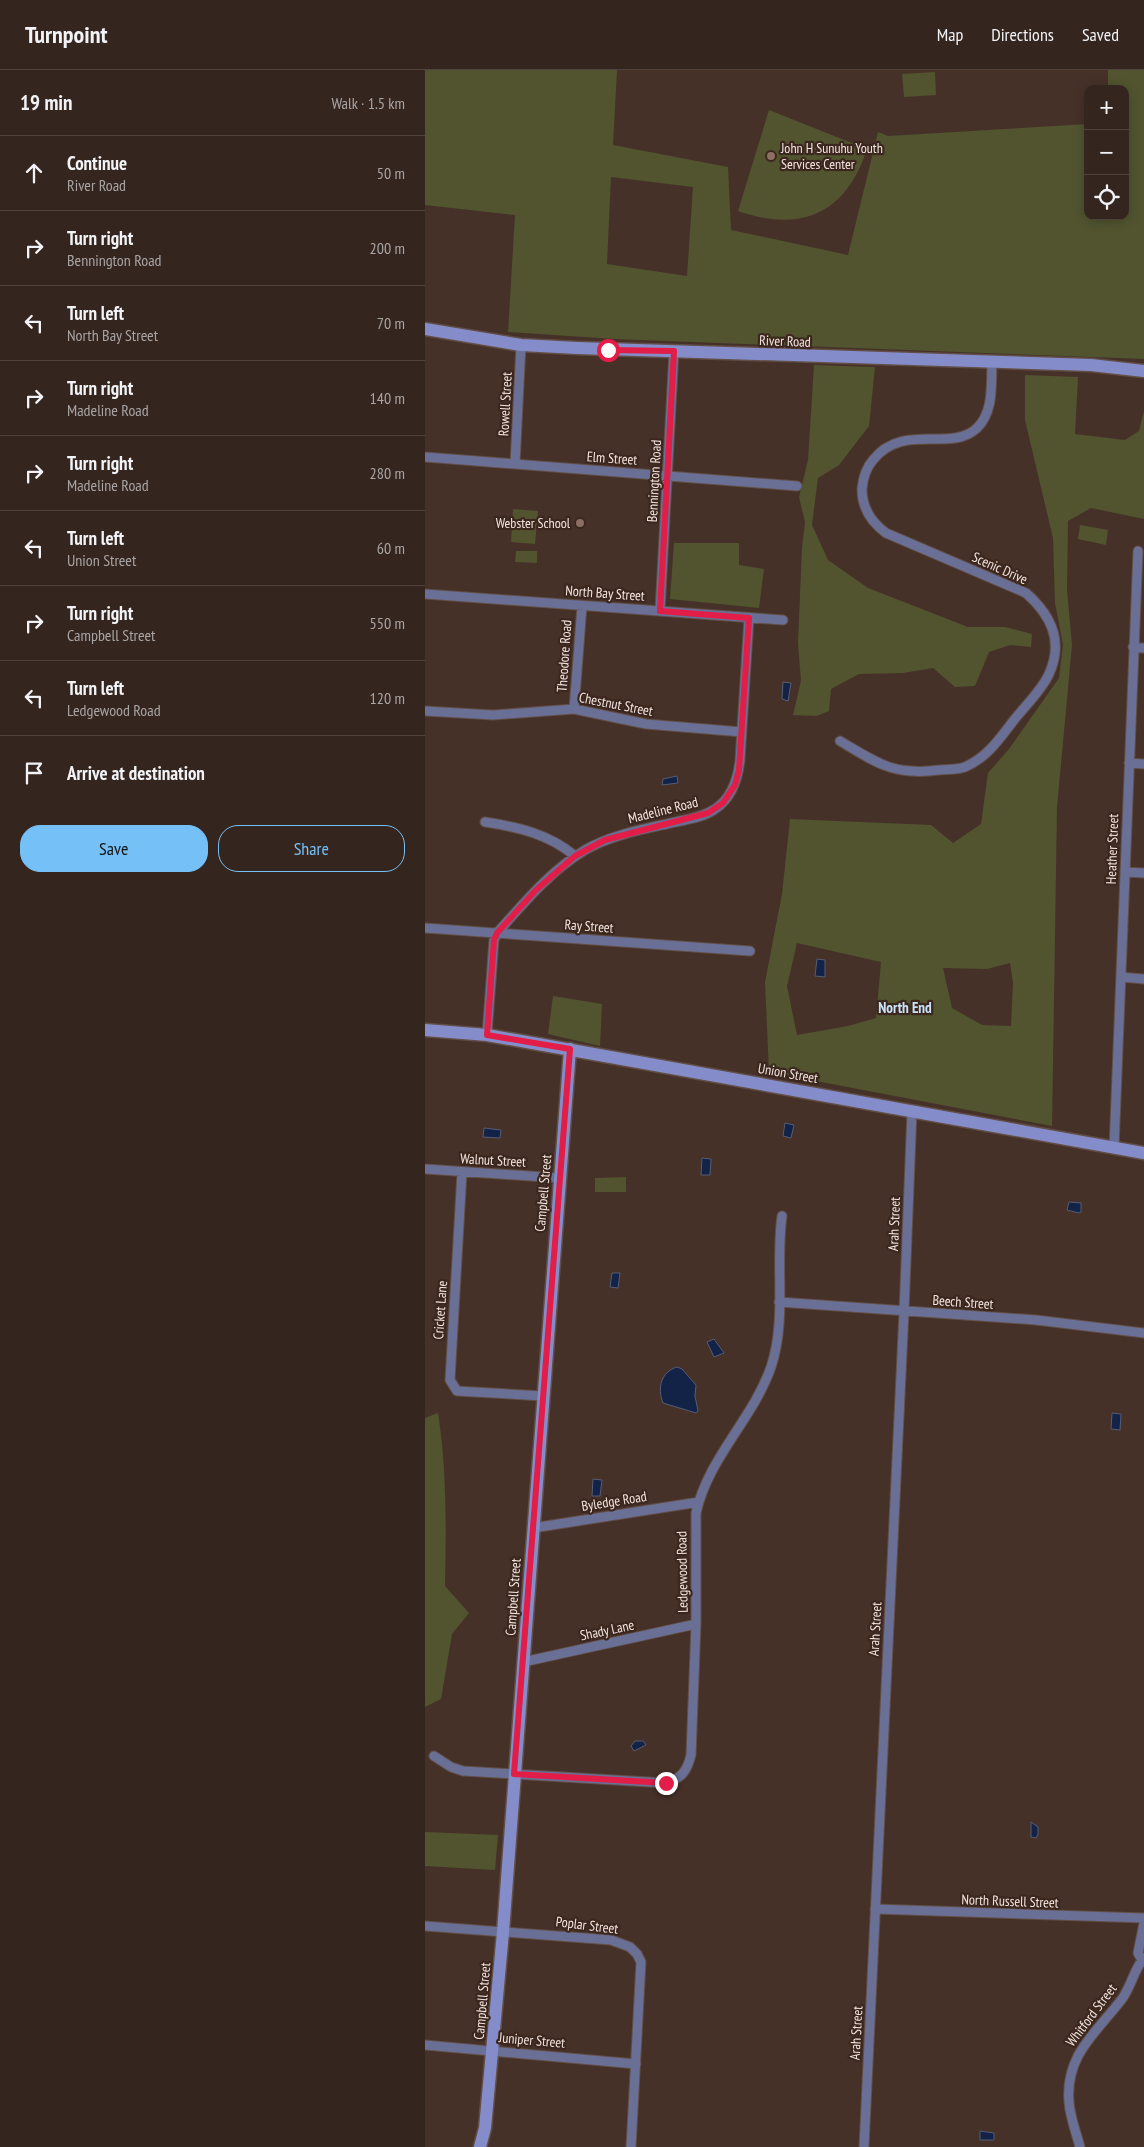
<!DOCTYPE html>
<meta charset="utf-8">
<style>
:root{--surface:#34251f;--page:#3c2d28;--text:#f1f3f6;--muted:#a9a5a4;--line:#4e423d;--accent:#75c0f6}
body{margin:0;font-family:"PT Sans Narrow",sans-serif;background:var(--page);color:var(--text)}
.controls{position:absolute;right:15px;top:15px;display:grid;overflow:hidden;border-radius:10px;box-shadow:0 2px 12px #0003}
.controls button{width:45px;height:45px;display:grid;place-items:center;padding:0;border:0;border-bottom:1px solid var(--line);background:var(--surface);color:var(--text);font:25px sans-serif}
.stop{position:absolute;width:15px;height:15px;margin:-11px;border:4px solid #e11d48;border-radius:50%;background:#fff}
.stop.end{background:#e11d48;border-color:#fff;box-shadow:0 1px 5px #0008}
.list{margin:0;padding:0;list-style:none}
h2{display:flex;justify-content:space-between;align-items:center;height:65px;margin:0;padding:0 20px;font-size:21px}
h2 small{font-size:16px;font-weight:400;color:var(--muted)}
.list li{display:grid;grid-template-columns:32px 1fr auto;gap:15px;align-items:center;box-sizing:border-box;height:75px;padding:0 20px;border-top:1px solid var(--line)}
.list b{display:block;font-size:19px;white-space:nowrap}
.list p{margin:0;font-size:16px;white-space:nowrap;color:var(--muted)}
.list em{font-size:16px;font-style:normal;color:var(--muted)}
.actions{display:flex;gap:10px;padding:15px 20px}
.actions a{flex:1;padding:11px 0;border:1px solid var(--accent);border-radius:20px;text-align:center;font-size:18px;color:var(--accent)}
.actions .main{background:var(--accent);color:#111}
.icon{flex:none;width:28px;height:28px;fill:none;stroke:currentColor;stroke-width:2;stroke-linecap:round;stroke-linejoin:round}
.map{position:relative;flex:none;width:719px;height:2077px;overflow:hidden}
header{display:flex;align-items:center;gap:30px;box-sizing:border-box;height:70px;padding:0 25px;background:var(--surface);border-bottom:1px solid var(--line)}
header strong{font-size:24px}
nav{display:flex;gap:28px;margin-inline-start:auto;font-size:18px}
main{display:flex}
aside{flex:1;background:var(--surface)}
.map>svg:first-child{display:block}
.green{fill:#51542f;fill-rule:evenodd}
.water{fill:#132348;stroke:#565d75}
.lines{fill:none;stroke-linecap:round;stroke-linejoin:round}
.street-casing{stroke:#624e46;stroke-width:11}
.secondary-casing{stroke:#624e46;stroke-width:15}
.street{stroke:#696f95;stroke-width:9}
.secondary{stroke:#848dc9;stroke-width:12}
.route{stroke:#e11d48;stroke-width:6}
.education-dot{fill:#8d6e63;stroke:#3c271f;stroke-width:2}
.labels{text-anchor:middle;dominant-baseline:central;stroke-width:4.5;stroke-linejoin:round;paint-order:stroke}
.poi-label{font-size:14px;fill:#f3e4df;stroke:#3c271f;text-anchor:start}
.street-label{font-size:14px;fill:#f3e4df;stroke:#3c271f}
.neighbourhood-label{font-size:15px;font-weight:bold;fill:#c7e2f6;stroke:#3c271f}
</style>
<header>
<strong>Turnpoint</strong>
<nav><a>Map</a><a>Directions</a><a>Saved</a></nav>
</header>
<main>
<aside>
<h2>19 min<small>Walk · 1.5 km</small></h2>
<ul class="list">
<li><svg class="icon" aria-label="ahead" viewBox="0 0 24 24"><path d="M12 20V5M6 11l6-6 6 6"/></svg><div><b>Continue</b><p>River Road</p></div><em>50 m</em></li>
<li><svg class="icon" aria-label="right" viewBox="0 0 24 24"><path d="M7 20v-9h11M14 6l5 5-5 5"/></svg><div><b>Turn right</b><p>Bennington Road</p></div><em>200 m</em></li>
<li><svg class="icon" aria-label="left" viewBox="0 0 24 24"><path d="M17 20v-9H6M10 6l-5 5 5 5"/></svg><div><b>Turn left</b><p>North Bay Street</p></div><em>70 m</em></li>
<li><svg class="icon" aria-label="right" viewBox="0 0 24 24"><path d="M7 20v-9h11M14 6l5 5-5 5"/></svg><div><b>Turn right</b><p>Madeline Road</p></div><em>140 m</em></li>
<li><svg class="icon" aria-label="right" viewBox="0 0 24 24"><path d="M7 20v-9h11M14 6l5 5-5 5"/></svg><div><b>Turn right</b><p>Madeline Road</p></div><em>280 m</em></li>
<li><svg class="icon" aria-label="left" viewBox="0 0 24 24"><path d="M17 20v-9H6M10 6l-5 5 5 5"/></svg><div><b>Turn left</b><p>Union Street</p></div><em>60 m</em></li>
<li><svg class="icon" aria-label="right" viewBox="0 0 24 24"><path d="M7 20v-9h11M14 6l5 5-5 5"/></svg><div><b>Turn right</b><p>Campbell Street</p></div><em>550 m</em></li>
<li><svg class="icon" aria-label="left" viewBox="0 0 24 24"><path d="M17 20v-9H6M10 6l-5 5 5 5"/></svg><div><b>Turn left</b><p>Ledgewood Road</p></div><em>120 m</em></li>
<li><svg class="icon" aria-label="arrive" viewBox="0 0 24 24"><path d="M6 21V4h12l-3 4 3 4H6"/></svg><div><b>Arrive at destination</b></div></li>
</ul>
<div class="actions"><a class="main">Save</a><a>Share</a></div>
</aside>
<div class="map">
<svg width="719" height="2077" viewBox="0 0 719 2077">
<rect width="100%" height="100%" fill="#463129"/>
<path class="green" d="M0,0H192L188,75L303,97L306,160L423,185L453,62L463,66L663,54V146H700V19H683V0H719V289L189,269L83,262L90,145L0,135ZM186,107L268,117L262,206L182,194Z
M510,2L511,25L479,27L477,4Z
M344,40L442,79C421,144 376,163 313,141Z
M389,295L450,297L444,356L414,395L393,408L387,455L403,490L443,518L543,557H580L607,564L606,577L585,575L564,582L550,616L530,617L508,598L478,603L434,604L406,619L404,641L392,646L368,645L376,611L373,573L377,478L380,452L374,427L383,390Z
M600,305L653,307L650,364L700,370L714,361L719,341V449L666,438L643,451L642,520L647,575L632,737L627,1056L344,1002L340,912L357,824L365,749L506,755L528,773L556,754L563,703L584,679L634,608L638,575L630,533L628,468L600,350ZM372,873L456,892L451,948L423,956L372,965L362,916ZM585,893L588,913L586,956L557,955L527,938L518,898L562,899Z
M88,439L113,441L110,474L86,472Z
M655,455L683,460L681,475L653,469Z
M249,473H314V495L339,499L334,538L245,529Z
M91,481H112V493L90,492Z
M128,926L177,934L175,976L123,964Z
M201,1107V1122H170V1108Z
M13,1343C22,1400 21,1458 20,1516L44,1543L27,1564L16,1629L0,1637V1348Z
M0,1762L73,1765L70,1800L0,1796Z"/>
<path class="water" d="M358,612L366,613L363,631L357,629Z
M252,706L253,713L237,715L238,709Z
M392,889L400,890V907L390,906Z
M360,1053L369,1055L366,1068L358,1066Z
M59,1058L76,1060L75,1068L58,1067Z
M277,1088L286,1089L285,1105H276Z
M644,1132L656,1133V1142L654,1143L642,1140Z
M187,1203H195L193,1218L185,1217Z
M289,1269L299,1283L289,1287L282,1272Z
M252,1297L257,1299L271,1315L270,1326L273,1341L271,1343L238,1333C232,1318 236,1302 252,1297Z
M687,1343L696,1344L695,1360L686,1359Z
M168,1409L177,1410L175,1426H167Z
M210,1671H218L221,1675L209,1681L206,1676Z
M606,1752L613,1757V1764L611,1768L606,1767Z
M555,2061L569,2063V2070H555Z"/>
<g class="lines">
<g class="street-casing">
<path id="street" d="M0,387L372,416
M90,394L96,275
M0,524L358,550
M235,541L249,281
M708,577L719,578
M149,639L157,536
M0,641L68,645L149,639L221,654L317,662
M415,671C452,693 468,706 514,700C522,699 533,700 540,697C563,687 575,668 589,650C600,636 617,620 624,604C639,571 626,545 601,523L461,463C446,452 437,438 437,419C438,408 441,398 448,390C478,352 526,383 552,358C569,342 566,314 567,293
M704,693L719,694
M60,752C93,757 124,764 150,786
M700,802L719,803
M0,858L325,881
M696,907L719,909
M62,965L69,870L72,863C99,833 125,801 160,780C188,764 220,759 251,752C264,749 279,747 290,739C307,728 313,708 315,690L324,548
M689,1078L713,481
M0,1099L134,1108
M37,1102L25,1310L32,1321L118,1326
M354,1232L611,1250L719,1263
M108,1458L274,1432
M98,1592L271,1554
M9,1686L26,1697L38,1701L241,1713C257,1708 262,1701 266,1685L271,1554V1443C283,1388 328,1349 346,1297C362,1250 350,1195 357,1146
M450,1839L719,1848
M0,1856L186,1870L205,1877L212,1884L216,1892L206,2077
M717,1890L713,1883L719,1853
M0,1975L211,1994
M439,2077L479,1242L487,1041
M655,2077C651,2062 645,2047 644,2032C640,1985 671,1963 697,1929C706,1917 710,1897 719,1888"/>
</g>
<g class="secondary-casing">
<path id="secondary" d="M0,259L96,275L152,278L666,295L719,301
M0,960L62,965L113,974L719,1083
M55,2077L60,2058L78,1862L145,979"/>
</g>
<use href="#street" class="street"/>
<use href="#secondary" class="secondary"/>
</g>
<g class="lines">
<path class="route" d="M183,280L249,281L235,541L324,548L314,700L310,715L298,733L283,743L180,770L150,786L111,820L72,863L69,870L62,965L145,979L89,1704L241,1713"/>
</g>
<g class="education-dot">
<circle cx="346" cy="86" r="5"/>
<circle cx="155" cy="453" r="5"/>
</g>
<g class="labels">
<g class="poi-label">
<text x="356" y="78">John H Sunuhu Youth<tspan x="356" dy="16">Services Center</tspan></text>
<text x="145" y="453" text-anchor="end">Webster School</text>
</g>
<g class="street-label">
<text transform="translate(360 271) rotate(2)">River Road</text>
<text transform="translate(80 334) rotate(-87)">Rowell Street</text>
<text transform="translate(187 388) rotate(4)">Elm Street</text>
<text transform="translate(229 411) rotate(-87)">Bennington Road</text>
<text transform="translate(575 498) rotate(24)">Scenic Drive</text>
<text transform="translate(180 523) rotate(4)">North Bay Street</text>
<text transform="translate(139 586) rotate(-86)">Theodore Road</text>
<text transform="translate(191 634) rotate(11)">Chestnut Street</text>
<text transform="translate(238 740) rotate(-14)">Madeline Road</text>
<text transform="translate(687 779) rotate(-88)">Heather Street</text>
<text transform="translate(164 856) rotate(4)">Ray Street</text>
<text transform="translate(363 1003) rotate(10)">Union Street</text>
<text transform="translate(68 1090) rotate(3)">Walnut Street</text>
<text transform="translate(118 1123) rotate(-85)">Campbell Street</text>
<text transform="translate(469 1154) rotate(-88)">Arah Street</text>
<text transform="translate(538 1232) rotate(4)">Beech Street</text>
<text transform="translate(15 1240) rotate(-86)">Cricket Lane</text>
<text transform="translate(189 1431) rotate(-9)">Byledge Road</text>
<text transform="translate(257 1502) rotate(-91)">Ledgewood Road</text>
<text transform="translate(88 1527) rotate(-86)">Campbell Street</text>
<text transform="translate(450 1559) rotate(-87)">Arah Street</text>
<text transform="translate(182 1560) rotate(-12)">Shady Lane</text>
<text transform="translate(585 1831) rotate(2)">North Russell Street</text>
<text transform="translate(162 1855) rotate(7)">Poplar Street</text>
<text transform="translate(57 1931) rotate(-85)">Campbell Street</text>
<text transform="translate(666 1945) rotate(-53)">Whitford Street</text>
<text transform="translate(431 1963) rotate(-87)">Arah Street</text>
<text transform="translate(107 1970) rotate(5)">Juniper Street</text>
</g>
<g class="neighbourhood-label">
<text x="480" y="937">North End</text>
</g>
</g>
</svg>
<div class="controls">
<button>+</button>
<button>−</button>
<button><svg class="icon" aria-label="locate" viewBox="0 0 24 24"><circle cx="12" cy="12" r="6"/><path d="M12 2v4M12 18v4M2 12h4M18 12h4"/></svg></button>
</div>
<div class="stop" style="left:183px;top:280px"></div>
<div class="stop end" style="left:241px;top:1713px"></div>
</div>
</main>
